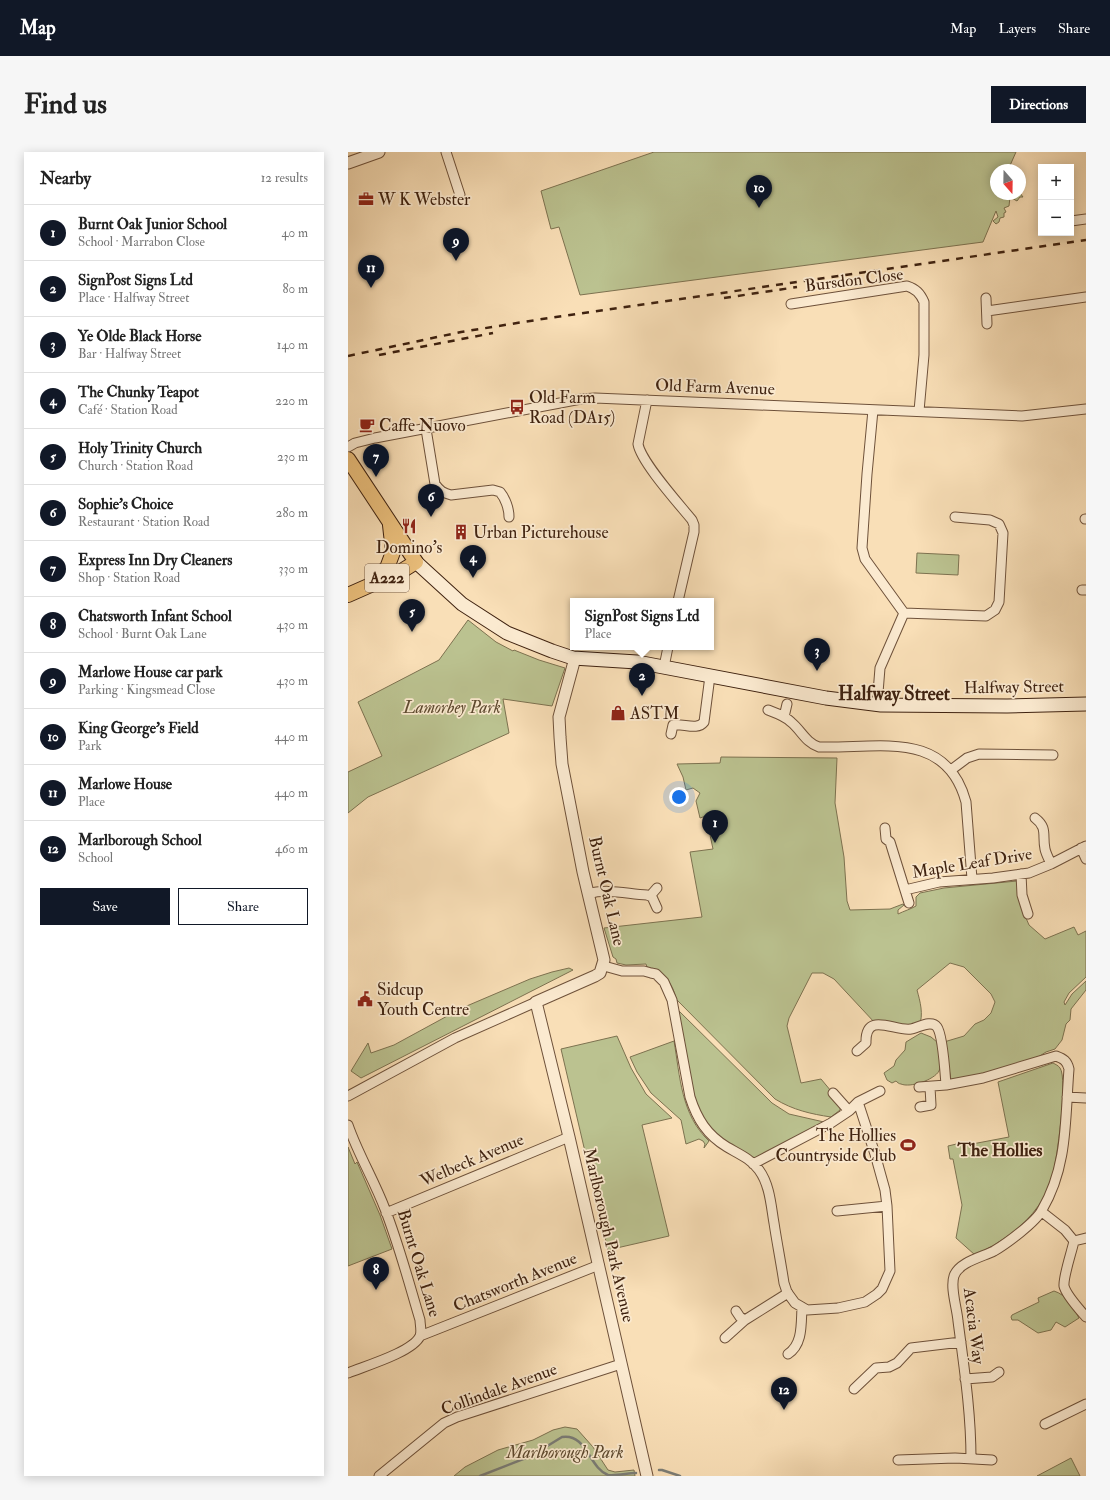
<!DOCTYPE html>
<meta charset="utf-8">
<style>
:root{--surface:#fff;--page:#f6f6f6;--text:#222;--muted:#767676;--line:#e0e0e0;--accent:#111827}
body{margin:0;font-family:"IM FELL Double Pica",serif;background:var(--page);color:var(--text)}
.controls{position:absolute;right:12px;top:12px;display:grid;overflow:hidden;border-radius:0px;box-shadow:0 2px 10px #0003}
.controls button{width:36px;height:36px;display:grid;place-items:center;padding:0;border:0;border-bottom:1px solid var(--line);background:var(--surface);color:var(--text);font:20px sans-serif}
.compass{position:absolute;left:642px;top:12px;width:36px;height:36px;border-radius:50%;background:var(--surface);box-shadow:0 2px 10px #0003;rotate:160deg}
.you{position:absolute;left:331px;top:645px;width:14px;height:14px;margin:-10px;border:3px solid #fff;border-radius:50%;background:#1a73e8;box-shadow:0 0 0 6px #1a73e833}
.badge{display:grid;place-items:center;width:26px;height:26px;border-radius:50%;background:var(--accent);color:#fff;font-size:13px;font-weight:700}
.pin{position:absolute;translate:-50% -33px;filter:drop-shadow(0 1px 2px #0008)}
.pin::after{content:'';position:absolute;top:21px;width:14px;height:12px;background:inherit;clip-path:polygon(0 0,100% 0,50% 100%)}
.popup{position:absolute;left:222px;top:446px;width:144px;height:52px;box-sizing:border-box;display:grid;place-content:center;border-radius:0px;background:var(--surface);filter:drop-shadow(0 1px 3px #0005);font-size:13px;white-space:nowrap;color:var(--muted)}
.popup b{font-size:15px;color:var(--text)}
.popup::after{content:'';position:absolute;left:50%;top:100%;margin-left:-8px;border:8px solid transparent;border-top-color:var(--surface)}
.list{margin:0;padding:0;list-style:none}
h2{display:flex;justify-content:space-between;align-items:center;height:52px;margin:0;padding:0 16px;font-size:17px}
h2 small{font-size:13px;font-weight:400;color:var(--muted)}
.list li{display:grid;grid-template-columns:26px 1fr auto;gap:12px;align-items:center;box-sizing:border-box;height:56px;padding:0 16px;border-top:1px solid var(--line)}
.list b{display:block;font-size:15px;white-space:nowrap}
.list p{margin:0;font-size:13px;white-space:nowrap;color:var(--muted)}
.list em{font-size:13px;font-style:normal;color:var(--muted)}
.actions{display:flex;gap:8px;padding:12px 16px}
.actions a{flex:1;padding:9px 0;border:1px solid var(--accent);border-radius:0px;text-align:center;font-size:14px;color:var(--accent)}
.actions .main{background:var(--accent);color:#fff}
.map{position:relative;flex:none;width:738px;height:1324px;overflow:hidden;border-radius:0px}
header{display:flex;align-items:center;gap:24px;box-sizing:border-box;height:56px;padding:0 20px;background:var(--accent);color:#fff}
header strong{font-size:19px}
nav{display:flex;gap:22px;margin-inline-start:auto;font-size:14px}
.intro{display:flex;align-items:center;justify-content:space-between;box-sizing:border-box;height:96px;padding:0 24px}
h1{margin:0;font-size:28px}
.button{padding:10px 18px;border-radius:0px;background:var(--accent);color:#fff;font-size:14px;font-weight:700}
main{display:flex;gap:24px;padding:0 24px}
aside{flex:1;background:var(--surface);border-radius:0px;box-shadow:0 2px 10px #0003}
.map>svg:first-child{display:block}
.green{fill:#bbc290;stroke:#7d7250}
.lines{fill:none;stroke-linecap:round;stroke-linejoin:round}
.stream{stroke:#7b7d76;stroke-width:2.5}
.minor-casing{stroke:#6e513a;stroke-width:11}
.tertiary-casing{stroke:#6e513a;stroke-width:13}
.secondary-casing{stroke:#3f2210;stroke-width:15}
.primary-casing{stroke:#3f2210;stroke-width:16}
.minor{stroke:#fbead0;stroke-width:9}
.tertiary{stroke:#fbead0;stroke-width:11}
.secondary{stroke:#fbead0;stroke-width:13}
.primary{stroke:#ecc07c;stroke-width:14}
.rail{stroke:#3f2210;stroke-width:2.5;stroke-dasharray:7 7;stroke-linecap:butt}
.labels{text-anchor:middle;dominant-baseline:central;stroke-width:3.5;stroke-linejoin:round;paint-order:stroke}
.shield{fill:#fbead0;stroke:#775e4a;stroke-width:1}
.shield-label{font-size:16px;font-weight:bold;fill:#3f2210}
.poi-label{font-size:17px;fill:#3f2210;stroke:#fbead0;text-anchor:start}
.street-label{font-size:17px;fill:#3f2210;stroke:#fbead0}
.park-label{font-size:17px;font-style:italic;fill:#5e4a30;stroke:#fbead0}
.neighbourhood-label{font-size:18px;font-weight:bold;fill:#3f2210;stroke:#fbead0}
.quarter-label{font-size:19px;font-weight:bold;fill:#3f2210;stroke:#fbead0}
</style>
<header>
<strong>Map</strong>
<nav><a>Map</a><a>Layers</a><a>Share</a></nav>
</header>
<div class="intro"><h1>Find us</h1><a class="button">Directions</a></div>
<main>
<aside>
<h2>Nearby<small>12 results</small></h2>
<ul class="list">
<li><span class="badge">1</span><div><b>Burnt Oak Junior School</b><p>School · Marrabon Close</p></div><em>40 m</em></li>
<li><span class="badge">2</span><div><b>SignPost Signs Ltd</b><p>Place · Halfway Street</p></div><em>80 m</em></li>
<li><span class="badge">3</span><div><b>Ye Olde Black Horse</b><p>Bar · Halfway Street</p></div><em>140 m</em></li>
<li><span class="badge">4</span><div><b>The Chunky Teapot</b><p>Café · Station Road</p></div><em>220 m</em></li>
<li><span class="badge">5</span><div><b>Holy Trinity Church</b><p>Church · Station Road</p></div><em>230 m</em></li>
<li><span class="badge">6</span><div><b>Sophie's Choice</b><p>Restaurant · Station Road</p></div><em>280 m</em></li>
<li><span class="badge">7</span><div><b>Express Inn Dry Cleaners</b><p>Shop · Station Road</p></div><em>330 m</em></li>
<li><span class="badge">8</span><div><b>Chatsworth Infant School</b><p>School · Burnt Oak Lane</p></div><em>430 m</em></li>
<li><span class="badge">9</span><div><b>Marlowe House car park</b><p>Parking · Kingsmead Close</p></div><em>430 m</em></li>
<li><span class="badge">10</span><div><b>King George's Field</b><p>Park</p></div><em>440 m</em></li>
<li><span class="badge">11</span><div><b>Marlowe House</b><p>Place</p></div><em>440 m</em></li>
<li><span class="badge">12</span><div><b>Marlborough School</b><p>School</p></div><em>460 m</em></li>
</ul>
<div class="actions"><a class="main">Save</a><a>Share</a></div>
</aside>
<div class="map">
<svg width="738" height="1324" viewBox="0 0 738 1324">
<rect width="100%" height="100%" fill="#f9dfb7"/>
<filter id="stains"><feTurbulence type="fractalNoise" baseFrequency=".005" numOctaves="4"/><feColorMatrix values="0 0 0 0 .2 0 0 0 0 .09 0 0 0 0 .02 0 0 0 .5 -.17"/></filter>
<radialGradient id="worn" r=".72"><stop offset=".6" stop-color="#630" stop-opacity="0"/><stop offset="1" stop-color="#630" stop-opacity=".3"/></radialGradient>
<path class="green" d="M306,0H668L660,18H648V42L672,41L675,45H672L669,49L662,45L661,54L656,56L658,60L656,61V65L652,66L651,70L648,72L645,69L650,65L648,59L635,90L232,143L211,75L203,77L193,39Z
M569,401L611,403L610,423L568,421Z
M120,468L148,490L165,499L166,498L191,508L217,516L204,554L155,547L161,581L20,645L0,661V620L34,604L10,550L91,508Z
M373,605L489,606L487,651L496,705L499,749L502,758L542,757L555,752L556,753L550,758V762C556,759 563,757 568,754V745L572,741L596,736L669,729L675,759L681,773L697,787L726,775L730,783L738,779V825L721,841L716,850L717,853L724,842L738,829V838L723,857L722,868L718,872L714,888L707,897L698,900L687,907L647,920L603,928L596,890L616,884L627,872L636,868L643,861L647,850L643,842L616,815L602,811L569,838C572,849 576,863 571,874L527,871L486,827L475,821H464L441,866L439,874L453,931L473,927L493,951L492,958L483,965C463,962 445,958 427,947L328,847C325,831 315,819 299,815L298,812L278,813L269,811L268,807L265,805L256,776L354,765L342,700L365,697L358,664L352,666L348,649L352,641L345,636L338,638L335,625L329,612L372,611Z
M221,816L225,818L13,926L3,919L20,891L23,901L46,893L114,856L182,827L204,820Z
M330,858L424,951L441,962L476,970L409,1006L404,1005L383,993L366,980L355,966L346,948Z
M573,881L583,885L589,890C590,898 595,911 591,919C586,928 562,936 553,932C551,932 549,930 548,929L544,931L539,928L536,921L546,914L548,908L557,898L558,890Z
M269,884L283,916L298,942L324,966L294,973L321,1084L260,1098L213,897Z
M326,889C332,924 333,963 361,989L356,996L357,992L355,989L351,987L338,992L333,968L303,941L289,920L282,905Z
M705,911C707,912 711,914 712,916C720,926 709,1010 704,1025C701,1034 697,1046 691,1053C675,1076 652,1091 627,1103L608,1086L614,1053L605,1007H602L600,994L617,990L619,993L661,985L650,930Z
M0,995L7,1012L9,1010L32,1063L44,1097L0,1114Z
M706,1139C719,1143 725,1155 731,1166L717,1175L708,1170L703,1178L690,1181L670,1168H664L663,1165L664,1163L691,1150L690,1146Z
M217,1275L229,1277L245,1295L260,1318L267,1320L286,1318L287,1324H106L117,1315L150,1298L185,1288L205,1278Z
M723,1306L732,1324H689Z"/>
<g class="lines">
<path class="stream" d="M311,1318H314L332,1324
M132,1324L183,1304L214,1285C239,1281 241,1316 260,1323C269,1324 280,1321 288,1321"/>
<g class="minor-casing">
<path id="minor" d="M98,0L112,43
M723,69L738,67
M638,146L639,172
M443,152L559,134C568,137 572,141 576,150V203L571,259
M639,159L738,145
M299,248L290,292C293,310 331,352 344,368L346,373V380L330,449
M525,258L519,322L514,396L517,407L556,461L532,516L529,553
M78,277L87,332C92,339 95,341 103,343L145,338L152,340C157,346 161,356 161,365
M0,295L7,291L27,286L233,247L247,246L674,264L738,257
M737,367H738
M734,438H738
M556,461L638,464L647,458L651,450L655,381L651,372L642,368L607,365
M316,515L320,495
M420,558C428,561 437,564 443,570C453,578 458,591 471,595C528,597 598,576 618,650L624,727
M436,565L439,552
M323,582L325,573C335,571 349,579 356,570L362,524
M603,618L619,606L631,602L705,603
M687,666C700,676 694,683 697,697C698,702 701,707 703,712
M537,676L538,687L542,690L561,751
M733,696L738,707
M673,722L674,743L680,762
M557,738L591,730L645,726L681,721L703,712L738,694
M240,742C259,736 279,742 299,743L304,745L309,756
M302,744L309,736
M256,814L274,819H296L303,821L308,822L316,830L324,848L342,945C349,967 359,983 379,995C391,1002 403,1007 411,1018C422,1033 423,1054 426,1071C429,1091 433,1111 436,1131L439,1140L447,1151L459,1158L490,1156L517,1150L529,1142L534,1137L542,1119L539,1054L537,1038L527,1002L510,950
M509,899L518,891C517,858 547,880 563,877C570,876 583,867 589,875C595,883 597,921 598,933
M571,935L598,933L635,926L708,904C716,907 719,909 721,917C717,967 720,1014 694,1058C688,1070 658,1092 646,1099C634,1105 611,1110 606,1124C602,1136 609,1156 610,1169C616,1215 623,1260 623,1307
M485,941L501,959L510,950L532,939
M0,944L107,886L188,850
M719,945L738,946
M572,955L583,953L582,935
M0,973C10,1002 26,1028 37,1057C51,1093 61,1131 72,1168C72,1173 74,1179 72,1184C65,1200 17,1214 0,1221
M405,1012L483,971L501,959
M489,1059L539,1054
M694,1060L717,1078L726,1089C724,1099 715,1125 716,1134C718,1143 732,1158 738,1165
M38,1061L221,985
M726,1089L738,1086
M388,1159L392,1165L397,1168L440,1141
M72,1184L251,1113
M377,1186L397,1168
M440,1202C455,1192 453,1172 454,1155
M617,1227L644,1225L651,1220
M506,1237L528,1216L541,1215L549,1211L563,1196L613,1190
M697,1272L738,1252
M550,1308L607,1306L644,1308
M31,1324L96,1271L109,1265L273,1212"/>
</g>
<g class="tertiary-casing">
<path id="tertiary" d="M0,11L31,0
M227,506L211,565L212,585L214,612L235,720L256,808L252,821L247,824L188,850L221,985L299,1324"/>
</g>
<g class="secondary-casing">
<path id="secondary" d="M68,410L114,452L159,481L204,499L225,506L289,510L478,546L533,553L659,554L738,552"/>
</g>
<g class="primary-casing">
<path id="primary" d="M0,307L68,410L52,420L0,443
M25,427L39,416L45,400L42,373"/>
</g>
<use href="#minor" class="minor"/>
<use href="#tertiary" class="tertiary"/>
<use href="#secondary" class="secondary"/>
<use href="#primary" class="primary"/>
<path class="rail" d="M376,146L449,135
M31,203L145,181
M0,204L113,180L188,168L738,88"/>
</g>
<defs>
<g id="office-bare" transform="scale(1.2)"><path d="M-6-3h4V-5.5h4V-3h4V5H-6ZM-1-4.5V-3h2v-1.5ZM-6 0V1H6V0Z" fill="#8f2418" stroke="#fbead0" stroke-width="2.5" paint-order="stroke"/></g>
<g id="bus-bare" transform="scale(1.2)"><path d="M-5-6H5V4H4V6H2V4H-2V6H-4V4H-5ZM-3.5-4V0h7V-4ZM-3.5 1.2v1.5H-2V1.2ZM2 1.2v1.5H3.5V1.2Z" fill="#8f2418" stroke="#fbead0" stroke-width="2.5" paint-order="stroke"/></g>
<g id="cafe-bare" transform="scale(1.2)"><path d="M-5.5-4.5H6V0H3Q3 3.5 0 3.5H-2.5Q-5.5 3.5-5.5 0ZM3-3.2v2h1.7v-2ZM-6 4.5H4V6H-6Z" fill="#8f2418" stroke="#fbead0" stroke-width="2.5" paint-order="stroke"/></g>
<g id="restaurant-bare" transform="scale(1.2)"><path d="M-5-6h1v4h1v-4h1v4h1v-4h1v5L-1.5 .5V6h-2V.5L-5-1ZM5-6V6H3V1.5H1.5Q1.5-4 5-6Z" fill="#8f2418" stroke="#fbead0" stroke-width="2.5" paint-order="stroke"/></g>
<g id="building-bare" transform="scale(1.2)"><path d="M-4-6H4V6H1V3H-1V6H-4ZM-2.5-4.3h1.7v1.8h-1.7ZM.8-4.3h1.7v1.8H.8ZM-2.5-1h1.7V.8h-1.7ZM.8-1h1.7V.8H.8Z" fill="#8f2418" stroke="#fbead0" stroke-width="2.5" paint-order="stroke"/></g>
<g id="shop-bare" transform="scale(1.2)"><path d="M-5-2.5h2.3a2.7 3.5 0 0 1 5.4 0H5L5.5 6h-11ZM-1.5-2.5h3a1.5 2.3 0 0 0-3 0Z" fill="#8f2418" stroke="#fbead0" stroke-width="2.5" paint-order="stroke"/></g>
<g id="civic-bare" transform="scale(1.2)"><path d="M-.6-6.5H3V-4.5H.6V-3L4-1V1h2V6H-6V1h2V-1L-.6-3ZM-1.2 2.5V6h2.4V2.5Z" fill="#8f2418" stroke="#fbead0" stroke-width="2.5" paint-order="stroke"/></g>
<g id="stadium-bare" transform="scale(1.2)"><path d="M0-5a6.5 5 0 1 0 0 10a6.5 5 0 1 0 0-10ZM-3.5-1.8h7v3.6h-7Z" fill="#8f2418" stroke="#fbead0" stroke-width="2.5" paint-order="stroke"/></g>
</defs>
<g fill-rule="evenodd">
<use href="#office-bare" x="18" y="47"/>
<use href="#bus-bare" x="169" y="255"/>
<use href="#cafe-bare" x="19" y="273"/>
<use href="#restaurant-bare" x="61" y="374"/>
<use href="#building-bare" x="113" y="380"/>
<use href="#shop-bare" x="270" y="561"/>
<use href="#civic-bare" x="17" y="847"/>
<use href="#stadium-bare" x="560" y="993"/>
</g>
<g class="labels">
<rect class="shield" x="17" y="412" width="44" height="28" rx="3"/>
<g class="shield-label">
<text x="39" y="426">A222</text>
</g>
<g class="poi-label">
<text x="30" y="47">W K Webster</text>
<text x="181" y="245">Old Farm<tspan x="181" dy="20">Road (DA15)</tspan></text>
<text x="31" y="273">Caffe Nuovo</text>
<text x="125" y="380">Urban Picturehouse</text>
<text x="61" y="395" text-anchor="middle">Domino's</text>
<text x="282" y="561">ASTM</text>
<text x="29" y="837">Sidcup<tspan x="29" dy="20">Youth Centre</tspan></text>
<text x="548" y="983" text-anchor="end">The Hollies<tspan x="548" dy="20">Countryside Club</tspan></text>
</g>
<g class="street-label">
<text transform="translate(506 128) rotate(-7)">Bursdon Close</text>
<text transform="translate(367 235) rotate(2)">Old Farm Avenue</text>
<text transform="translate(666 535) rotate(-1)">Halfway Street</text>
<text transform="translate(624 711) rotate(-9)">Maple Leaf Drive</text>
<text transform="translate(259 739) rotate(77)">Burnt Oak Lane</text>
<text transform="translate(124 1008) rotate(-23)">Welbeck Avenue</text>
<text transform="translate(261 1083) rotate(77)">Marlborough Park Avenue</text>
<text transform="translate(71 1111) rotate(73)">Burnt Oak Lane</text>
<text transform="translate(167 1130) rotate(-22)">Chatsworth Avenue</text>
<text transform="translate(626 1174) rotate(83)">Acacia Way</text>
<text transform="translate(151 1237) rotate(-20)">Collindale Avenue</text>
</g>
<g class="park-label">
<text x="104" y="555">Lamorbey Park</text>
<text x="217" y="1300">Marlborough Park</text>
</g>
<g class="neighbourhood-label">
<text x="652" y="998">The Hollies</text>
</g>
<g class="quarter-label">
<text x="546" y="542">Halfway Street</text>
</g>
</g>
<rect width="100%" height="100%" filter="url(#stains)"/>
<rect width="100%" height="100%" fill="url(#worn)"/>
</svg>
<div class="controls">
<button>+</button>
<button>−</button>
</div>
<svg class="compass" viewBox="-18 -18 36 36"><path d="M0-13l5 13h-10z" fill="#e53935"/><path d="M0 13l5-13h-10z" fill="#767676"/></svg>
<div class="you"></div>
<div class="pin badge" style="left:367px;top:691px">1</div>
<div class="pin badge" style="left:294px;top:544px">2</div>
<div class="popup"><b>SignPost Signs Ltd</b>Place</div>
<div class="pin badge" style="left:469px;top:519px">3</div>
<div class="pin badge" style="left:125px;top:426px">4</div>
<div class="pin badge" style="left:64px;top:480px">5</div>
<div class="pin badge" style="left:83px;top:365px">6</div>
<div class="pin badge" style="left:28px;top:325px">7</div>
<div class="pin badge" style="left:28px;top:1138px">8</div>
<div class="pin badge" style="left:108px;top:109px">9</div>
<div class="pin badge" style="left:411px;top:56px">10</div>
<div class="pin badge" style="left:23px;top:136px">11</div>
<div class="pin badge" style="left:436px;top:1258px">12</div>
</div>
</main>
